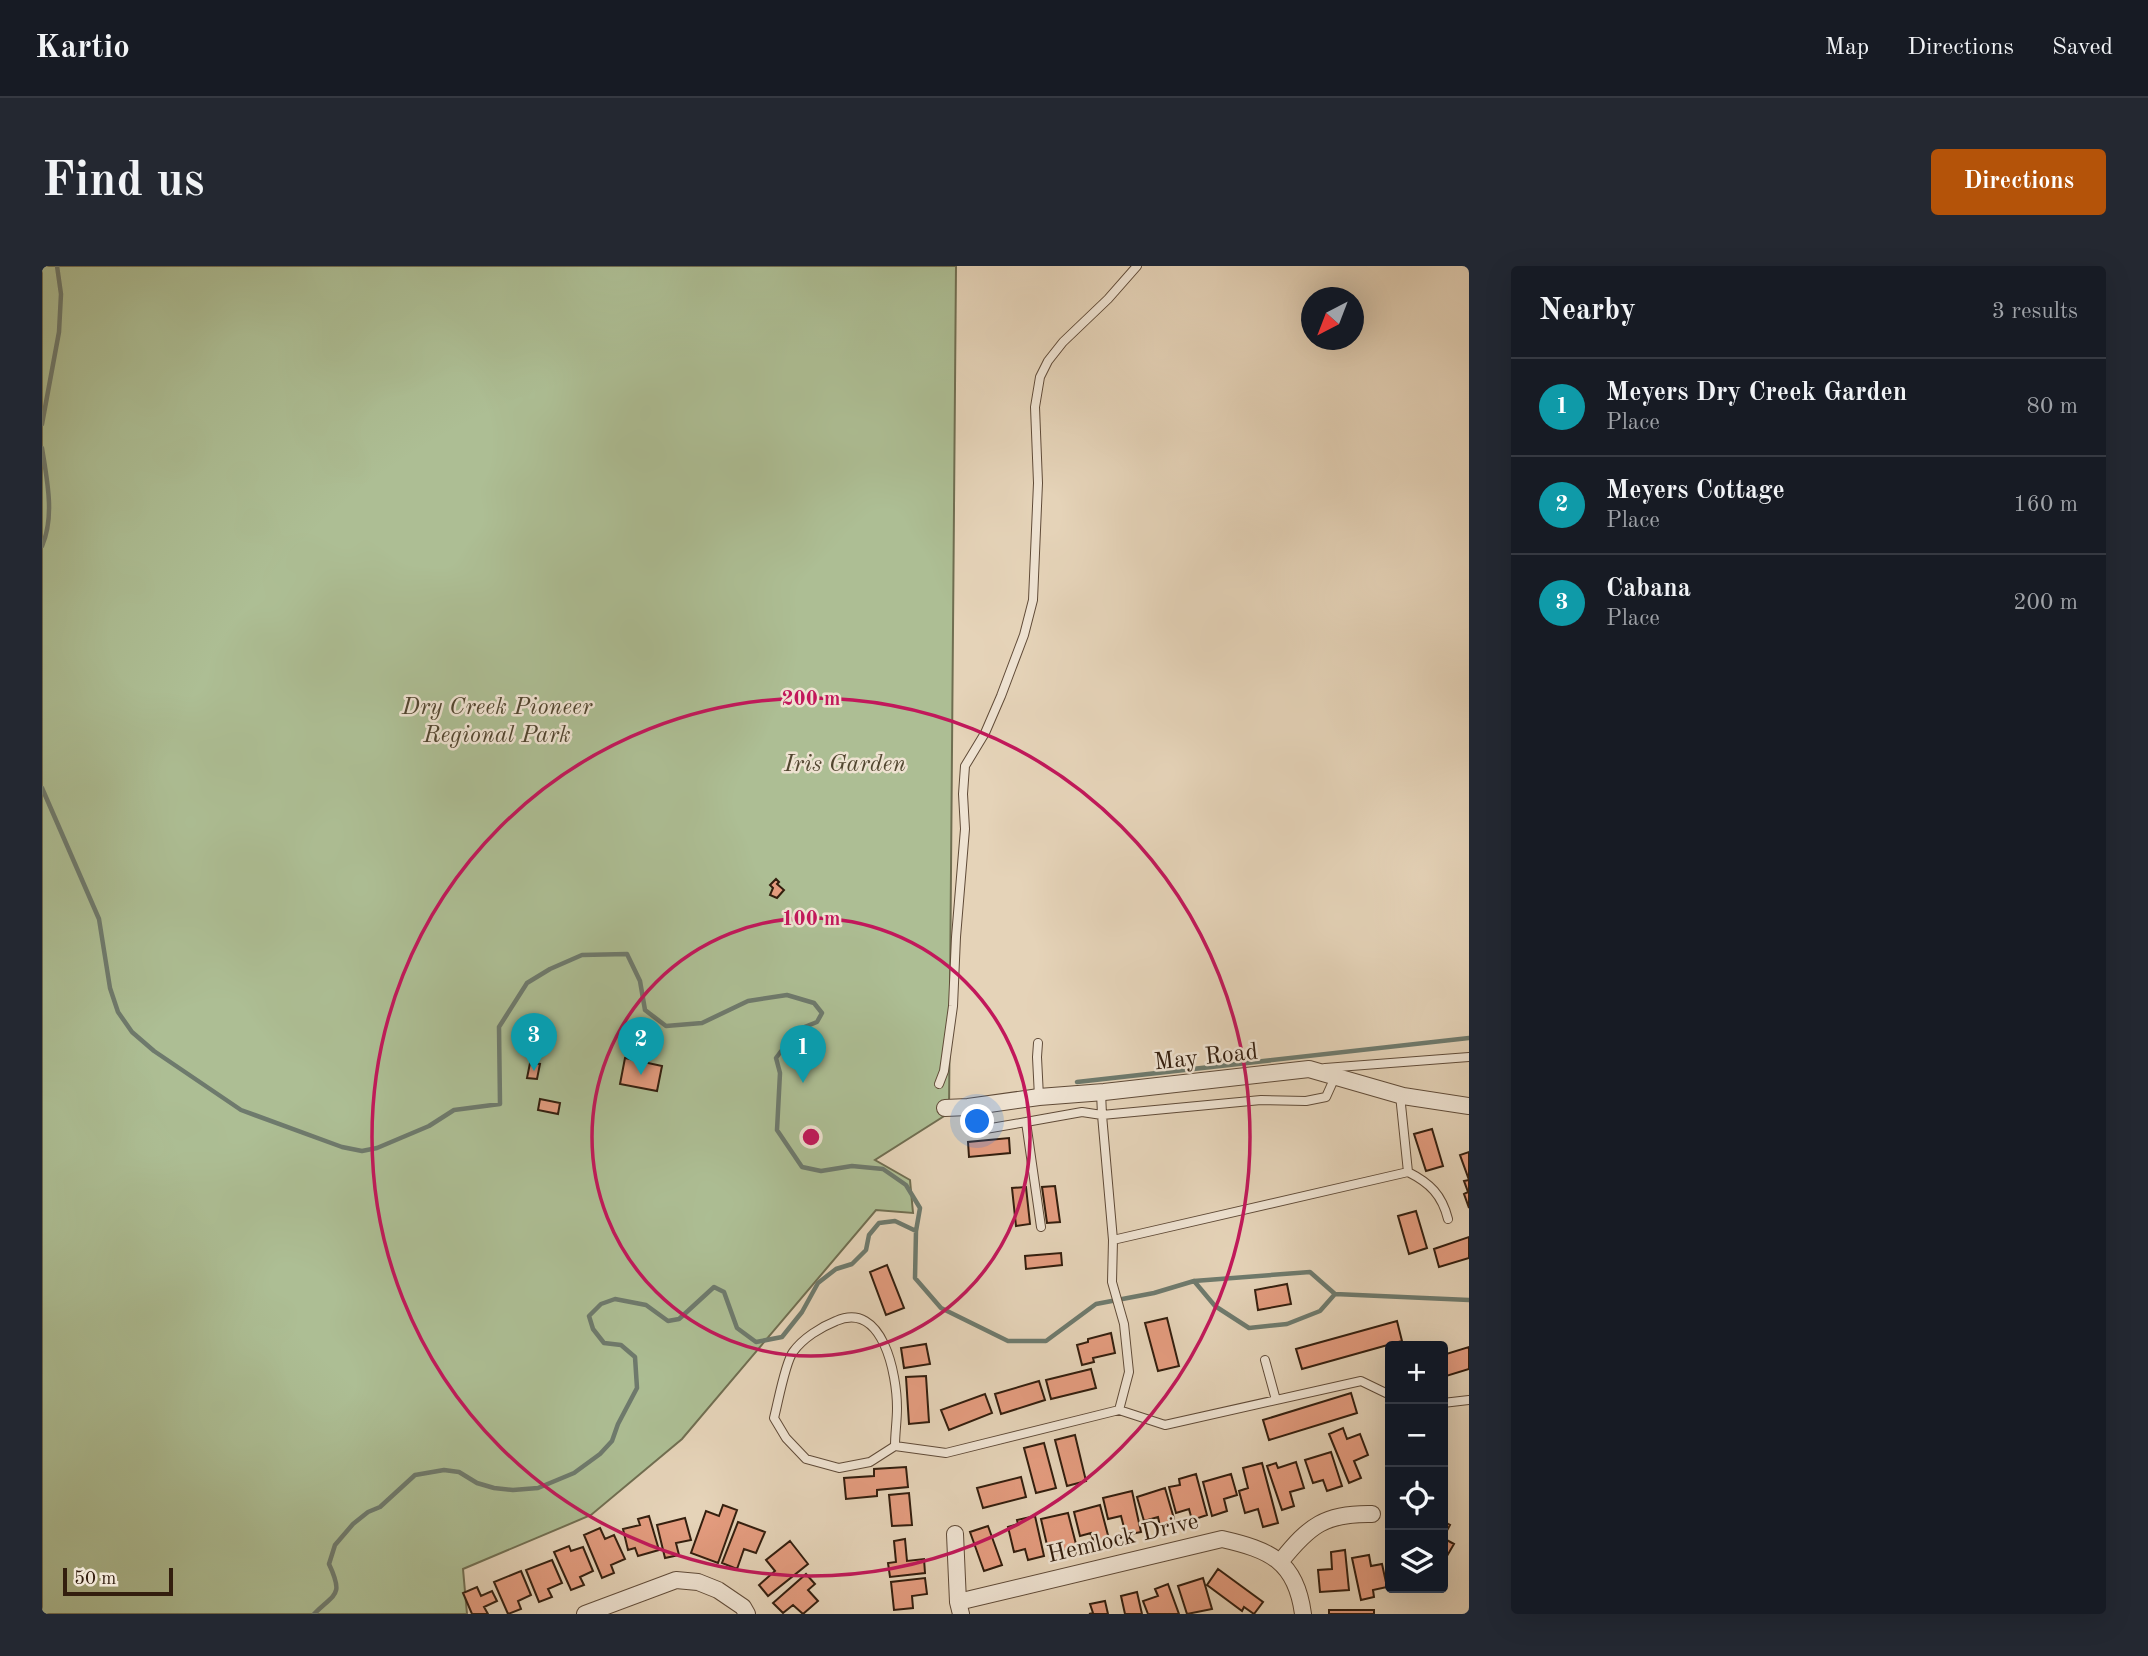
<!DOCTYPE html>
<meta charset="utf-8">
<style>
:root{--surface:#171b24;--page:#242831;--text:#f1f3f6;--muted:#9ea1a6;--line:#363941;--accent:#b45309}
body{margin:0;font-family:"Old Standard TT",serif;background:var(--page);color:var(--text)}
.controls{position:absolute;right:21px;bottom:21px;display:grid;overflow:hidden;border-radius:7px;box-shadow:0 7px 28px #0002}
.controls button{width:63px;height:63px;display:grid;place-items:center;padding:0;border:0;border-bottom:2px solid var(--line);background:var(--surface);color:var(--text);font:35px sans-serif}
.compass{position:absolute;left:1259px;top:21px;width:63px;height:63px;border-radius:50%;background:var(--surface);box-shadow:0 7px 28px #0002;rotate:222deg}
.scale{position:absolute;left:21px;bottom:18px;width:110px;box-sizing:border-box;padding-left:7px;border:4px solid #331e0e;border-top:0;font-size:19px;line-height:24px;white-space:nowrap;color:#331e0e;-webkit-text-stroke:5px #eee2d1;paint-order:stroke}
.you{position:absolute;left:936px;top:856px;width:24px;height:24px;margin:-18px;border:5px solid #fff;border-radius:50%;background:#1a73e8;box-shadow:0 0 0 10px #1a73e833}
.badge{display:grid;place-items:center;width:46px;height:46px;border-radius:50%;background:var(--accent);color:#fff;font-size:23px;font-weight:700}
.pin{position:absolute;translate:-50% -58px;filter:drop-shadow(0 2px 4px #0008)}
.pin::after{content:'';position:absolute;top:37px;width:24px;height:21px;background:inherit;clip-path:polygon(0 0,100% 0,50% 100%)}
.list{margin:0;padding:0;list-style:none}
h2{display:flex;justify-content:space-between;align-items:center;height:91px;margin:0;padding:0 28px;font-size:30px}
h2 small{font-size:23px;font-weight:400;color:var(--muted)}
.list li{display:grid;grid-template-columns:46px 1fr auto;gap:21px;align-items:center;box-sizing:border-box;height:98px;padding:0 28px;border-top:2px solid var(--line)}
.list b{display:block;font-size:26px;white-space:nowrap}
.list p{margin:0;font-size:23px;white-space:nowrap;color:var(--muted)}
.list em{font-size:23px;font-style:normal;color:var(--muted)}
.icon{flex:none;width:38px;height:38px;fill:none;stroke:currentColor;stroke-width:2;stroke-linecap:round;stroke-linejoin:round}
.map{position:relative;flex:none;width:1427px;height:1348px;overflow:hidden;border-radius:7px}
header{display:flex;align-items:center;gap:42px;box-sizing:border-box;height:98px;padding:0 35px;background:var(--surface);border-bottom:2px solid var(--line)}
header strong{font-size:33px}
nav{display:flex;gap:38px;margin-inline-start:auto;font-size:24px}
.intro{display:flex;align-items:center;justify-content:space-between;box-sizing:border-box;height:168px;padding:0 42px}
h1{margin:0;font-size:49px}
.button{padding:18px 32px;border-radius:7px;background:var(--accent);color:#fff;font-size:24px;font-weight:700}
main{display:flex;gap:42px;padding:0 42px}
aside{flex:1;background:var(--surface);border-radius:7px;box-shadow:0 7px 28px #0002}
.map>svg:first-child{display:block}
.green{fill:#adbe94;stroke:#706e51;stroke-width:2}
.lines{fill:none;stroke-linecap:round;stroke-linejoin:round}
.stream{stroke:#6e7a6d;stroke-width:4.5}
.building{fill:#e49c7f;stroke:#331e0e;stroke-width:2}
.service-casing{stroke:#604b38;stroke-width:10}
.minor-casing{stroke:#604b38;stroke-width:18}
.service{stroke:#eee2d1;stroke-width:8}
.minor{stroke:#eee2d1;stroke-width:16}
.ring{fill:none;stroke:#c2185b;stroke-width:3.5}
.labels{text-anchor:middle;dominant-baseline:central;stroke-width:5;stroke-linejoin:round;paint-order:stroke}
.park-label{font-size:24px;font-style:italic;fill:#524630;stroke:#eee2d1}
.street-label{font-size:24px;fill:#331e0e;stroke:#eee2d1}
.centre{fill:#c2185b;stroke:#eee2d1;stroke-width:3.5}
.ring-label{font-size:21px;text-anchor:middle;font-weight:bold;fill:#c2185b;stroke:#eee2d1;stroke-width:5;stroke-linejoin:round;paint-order:stroke}
</style>
<header>
<strong>Kartio</strong>
<nav><a>Map</a><a>Directions</a><a>Saved</a></nav>
</header>
<div class="intro"><h1>Find us</h1><a class="button">Directions</a></div>
<main>
<div class="map">
<svg width="1427" height="1348" viewBox="0 0 1427 1348">
<rect width="100%" height="100%" fill="#e5d3b8"/>
<filter id="stains"><feTurbulence type="fractalNoise" baseFrequency=".00286" numOctaves="4"/><feColorMatrix values="0 0 0 0 .2 0 0 0 0 .09 0 0 0 0 .02 0 0 0 .5 -.17"/></filter>
<radialGradient id="worn" r=".72"><stop offset=".6" stop-color="#630" stop-opacity="0"/><stop offset="1" stop-color="#630" stop-opacity=".3"/></radialGradient>
<path class="green" d="M0,0H914L907,847L833,894L868,914L871,947L834,944L640,1173L549,1249L421,1303L425,1348H0Z"/>
<g class="lines">
<path class="stream" d="M0,158L17,66L19,28L15,0
M0,182C5,214 13,250 0,280
M0,522L57,653L68,722L76,746L90,766L112,785L199,844L300,881L320,885L335,882L387,860L412,844L458,838L457,761L485,717L508,703L540,689L585,688L598,715L603,744L624,760L660,757L706,735L745,729L772,737L780,747L775,756L755,764L734,792L738,807L735,864L760,901L779,905L810,900L841,903L864,919L878,942L874,965L873,1012L899,1042L966,1075H1004L1054,1038L1112,1027L1152,1015L1268,1006L1293,1028L1427,1034
M1035,816L1427,772
M1152,1015L1173,1040L1207,1062L1245,1058L1278,1045L1293,1028
M272,1348C293,1327 302,1330 287,1298L293,1279L311,1258L326,1246L338,1241L373,1209L402,1204L417,1206L435,1217L452,1222L471,1224L496,1222L532,1207L558,1188L570,1175L576,1158L595,1122L593,1091L579,1079L562,1077L551,1063L547,1050L559,1038L573,1033L604,1039L626,1055L637,1053L672,1021L682,1026L695,1062L714,1076L740,1071L760,1046L776,1017L794,1003L810,998L824,984L827,969L837,957L853,955L874,965"/>
</g>
<path class="building" d="M734,613L737,616L735,618L742,624L735,632L728,629L731,622L728,619Z
M583,792L620,800L615,825L578,818Z
M488,797L498,798L495,813L485,812Z
M498,833L518,837L516,848L496,844Z
M1390,863L1401,900L1384,905L1372,868Z
M967,872L968,887L927,891L926,876Z
M1427,886V942L1422,928L1426,926L1422,915L1427,914L1418,889Z
M1013,920L1018,956L1005,957L1000,921Z
M984,921L988,958L974,960L970,922Z
M1374,945L1385,982L1367,988L1356,950Z
M1427,971V992L1397,1001L1392,983Z
M1019,987L1020,999L984,1003L983,990Z
M845,999L862,1042L844,1049L828,1006Z
M1245,1018L1249,1038L1216,1044L1213,1024Z
M1125,1052L1137,1100L1116,1105L1103,1057Z
M1355,1055L1360,1075L1260,1103L1254,1083Z
M1069,1067L1073,1087L1051,1092L1052,1096L1040,1099L1035,1079L1046,1076V1073Z
M884,1078L888,1098L862,1102L859,1082Z
M1427,1081V1103L1401,1111V1089Z
M1049,1103L1054,1122L1009,1133L1004,1114Z
M884,1110L887,1156L867,1158L864,1111Z
M997,1115L1003,1134L959,1148L953,1128Z
M1309,1127L1315,1147L1227,1174L1221,1154Z
M943,1128L950,1147L907,1164L899,1144Z
M1301,1162L1305,1173L1318,1168L1326,1189L1312,1195L1319,1212L1307,1217L1287,1168Z
M1033,1169L1044,1215L1025,1220L1013,1174Z
M1002,1177L1014,1222L994,1227L982,1182Z
M1289,1186L1300,1220L1285,1225L1281,1214L1271,1217L1263,1194Z
M1254,1196L1262,1222L1248,1226L1252,1240L1240,1244L1225,1200L1234,1197L1236,1202Z
M1220,1197L1236,1257L1221,1261L1216,1243L1203,1247L1197,1225L1206,1222L1201,1202Z
M864,1201L866,1221L835,1224V1230L804,1233L802,1212L832,1210V1203Z
M1154,1208L1165,1249L1150,1254L1147,1243L1134,1247L1127,1221L1138,1219L1137,1213Z
M1189,1208L1195,1229L1182,1233L1185,1245L1170,1250L1161,1216Z
M979,1211L984,1231L941,1242L935,1222Z
M1123,1222L1133,1256L1118,1260L1116,1251L1102,1255L1095,1231Z
M1090,1225L1099,1266L1084,1269L1079,1250L1066,1253L1061,1232Z
M867,1227L870,1259L850,1260L847,1229Z
M681,1239L695,1244L676,1297L649,1287L664,1245L677,1250Z
M1058,1239L1067,1273L1052,1277L1049,1267L1038,1270L1032,1246Z
M1026,1247L1035,1282L1021,1285L1019,1276L1005,1279L999,1253Z
M607,1250L617,1284L596,1290L593,1282L586,1284L581,1263L598,1259L596,1253Z
M993,1250L1002,1290L986,1294L983,1283L972,1286L966,1261L976,1258L975,1254Z
M643,1252L649,1274L634,1277L637,1289L623,1292L615,1259Z
M1401,1255L1408,1259L1401,1272L1412,1278L1405,1290L1401,1288Z
M696,1256L723,1266L714,1287L702,1283L695,1303L680,1297Z
M946,1260L960,1299L942,1305L928,1266Z
M558,1262L563,1273L572,1269L583,1293L569,1299L572,1307L560,1312L542,1269Z
M863,1273L865,1295L882,1293L883,1307L848,1311L846,1297L854,1296L852,1275Z
M748,1275L766,1298L726,1330L717,1319L733,1305L724,1294Z
M527,1280L529,1285L541,1281L551,1305L538,1311L542,1319L529,1324L512,1286Z
M1303,1284L1307,1324L1278,1326L1276,1304L1290,1303L1289,1286Z
M1327,1289L1329,1300L1340,1298L1345,1321L1331,1324L1332,1331L1319,1334L1310,1292Z
M510,1294L520,1317L506,1323L510,1331L497,1336L484,1304Z
M1176,1303L1221,1336L1212,1348L1202,1341L1200,1345L1165,1319Z
M479,1305L489,1329L476,1335L479,1343L466,1348L452,1316Z
M764,1308L773,1318L766,1324L776,1335L761,1348L751,1339L741,1347L731,1337Z
M883,1312L885,1328L870,1330L871,1342L852,1344L849,1316Z
M1161,1312L1170,1343L1145,1348L1136,1320Z
M1126,1318L1137,1348H1106L1101,1335L1116,1330L1113,1323Z
M435,1321L439,1330L450,1325L455,1335L442,1341L446,1348H430L421,1327Z
M1095,1326L1100,1348H1083L1079,1330Z
M1063,1335L1066,1348H1047L1051,1347L1048,1338Z
M1287,1344H1332V1348H1287Z"/>
<g class="lines">
<g class="service-casing">
<path id="service" d="M996,777L995,791L997,831
M1283,802L1427,791
M1293,811L1284,831L1264,835L1219,834L1060,849L1071,974L1070,1016L1082,1058L1087,1106L1077,1144L1123,1159L1319,1115L1348,1129
M897,818L902,805L911,740L914,671L923,563L921,528L923,500L943,467L959,430L982,369L991,334L996,217L993,141L998,111L1006,95L1021,76L1066,33L1095,0
M926,841L932,865L984,856
M1366,906C1388,917 1400,929 1406,953
M999,961L984,856L1040,846L1060,849L1059,826
M1071,974L1366,906L1358,829
M1223,1094L1234,1134
M1401,1137L1427,1134
M853,1180L828,1196L797,1202L764,1193L744,1172L732,1152C736,1137 743,1097 751,1086C761,1072 779,1061 794,1055C841,1034 855,1109 855,1142C855,1155 853,1167 853,1180L904,1187L1077,1144"/>
</g>
<g class="minor-casing">
<path id="minor" d="M903,842L926,841L997,831L1062,826L1267,803L1361,830L1427,840
M913,1268L916,1336L919,1348
M1239,1295C1267,1260 1283,1247 1330,1248
M916,1336L1180,1273C1228,1284 1254,1295 1261,1348
M543,1348L634,1314L656,1316L676,1324L701,1341L705,1348"/>
</g>
<use href="#service" class="service"/>
<use href="#minor" class="minor"/>
</g>
<g class="ring">
<circle cx="769" cy="871" r="219"/>
<circle cx="769" cy="871" r="439"/>
</g>
<g class="labels">
<g class="park-label">
<text x="455" y="442">Dry Creek Pioneer<tspan x="455" dy="28">Regional Park</tspan></text>
<text x="803" y="499">Iris Garden</text>
</g>
<g class="street-label">
<text transform="translate(1164 792) rotate(-6)">May Road</text>
<text transform="translate(1081 1273) rotate(-13)">Hemlock Drive</text>
</g>
</g>
<circle cx="769" cy="871" r="10" class="centre"/>
<g class="ring-label">
<text x="769" y="439">200 m</text>
<text x="769" y="659">100 m</text>
</g>
<rect width="100%" height="100%" filter="url(#stains)"/>
<rect width="100%" height="100%" fill="url(#worn)"/>
</svg>
<div class="controls">
<button>+</button>
<button>−</button>
<button><svg class="icon" aria-label="locate" viewBox="0 0 24 24"><circle cx="12" cy="12" r="6"/><path d="M12 2v4M12 18v4M2 12h4M18 12h4"/></svg></button>
<button><svg class="icon" aria-label="layers" viewBox="0 0 24 24"><path d="M12 4l9 5-9 5-9-5zM3 14l9 5 9-5"/></svg></button>
</div>
<svg class="compass" viewBox="-18 -18 36 36"><path d="M0-13l5 13h-10z" fill="#e53935"/><path d="M0 13l5-13h-10z" fill="#9ea1a6"/></svg>
<div class="scale">50 m</div>
<div class="you"></div>
<div class="pin badge" style="left:761px;top:817px;background:#0f9aa8">1</div>
<div class="pin badge" style="left:599px;top:809px;background:#0f9aa8">2</div>
<div class="pin badge" style="left:492px;top:805px;background:#0f9aa8">3</div>
</div>
<aside>
<h2>Nearby<small>3 results</small></h2>
<ul class="list">
<li><span class="badge" style="background:#0f9aa8">1</span><div><b>Meyers Dry Creek Garden</b><p>Place</p></div><em>80 m</em></li>
<li><span class="badge" style="background:#0f9aa8">2</span><div><b>Meyers Cottage</b><p>Place</p></div><em>160 m</em></li>
<li><span class="badge" style="background:#0f9aa8">3</span><div><b>Cabana</b><p>Place</p></div><em>200 m</em></li>
</ul>
</aside>
</main>
